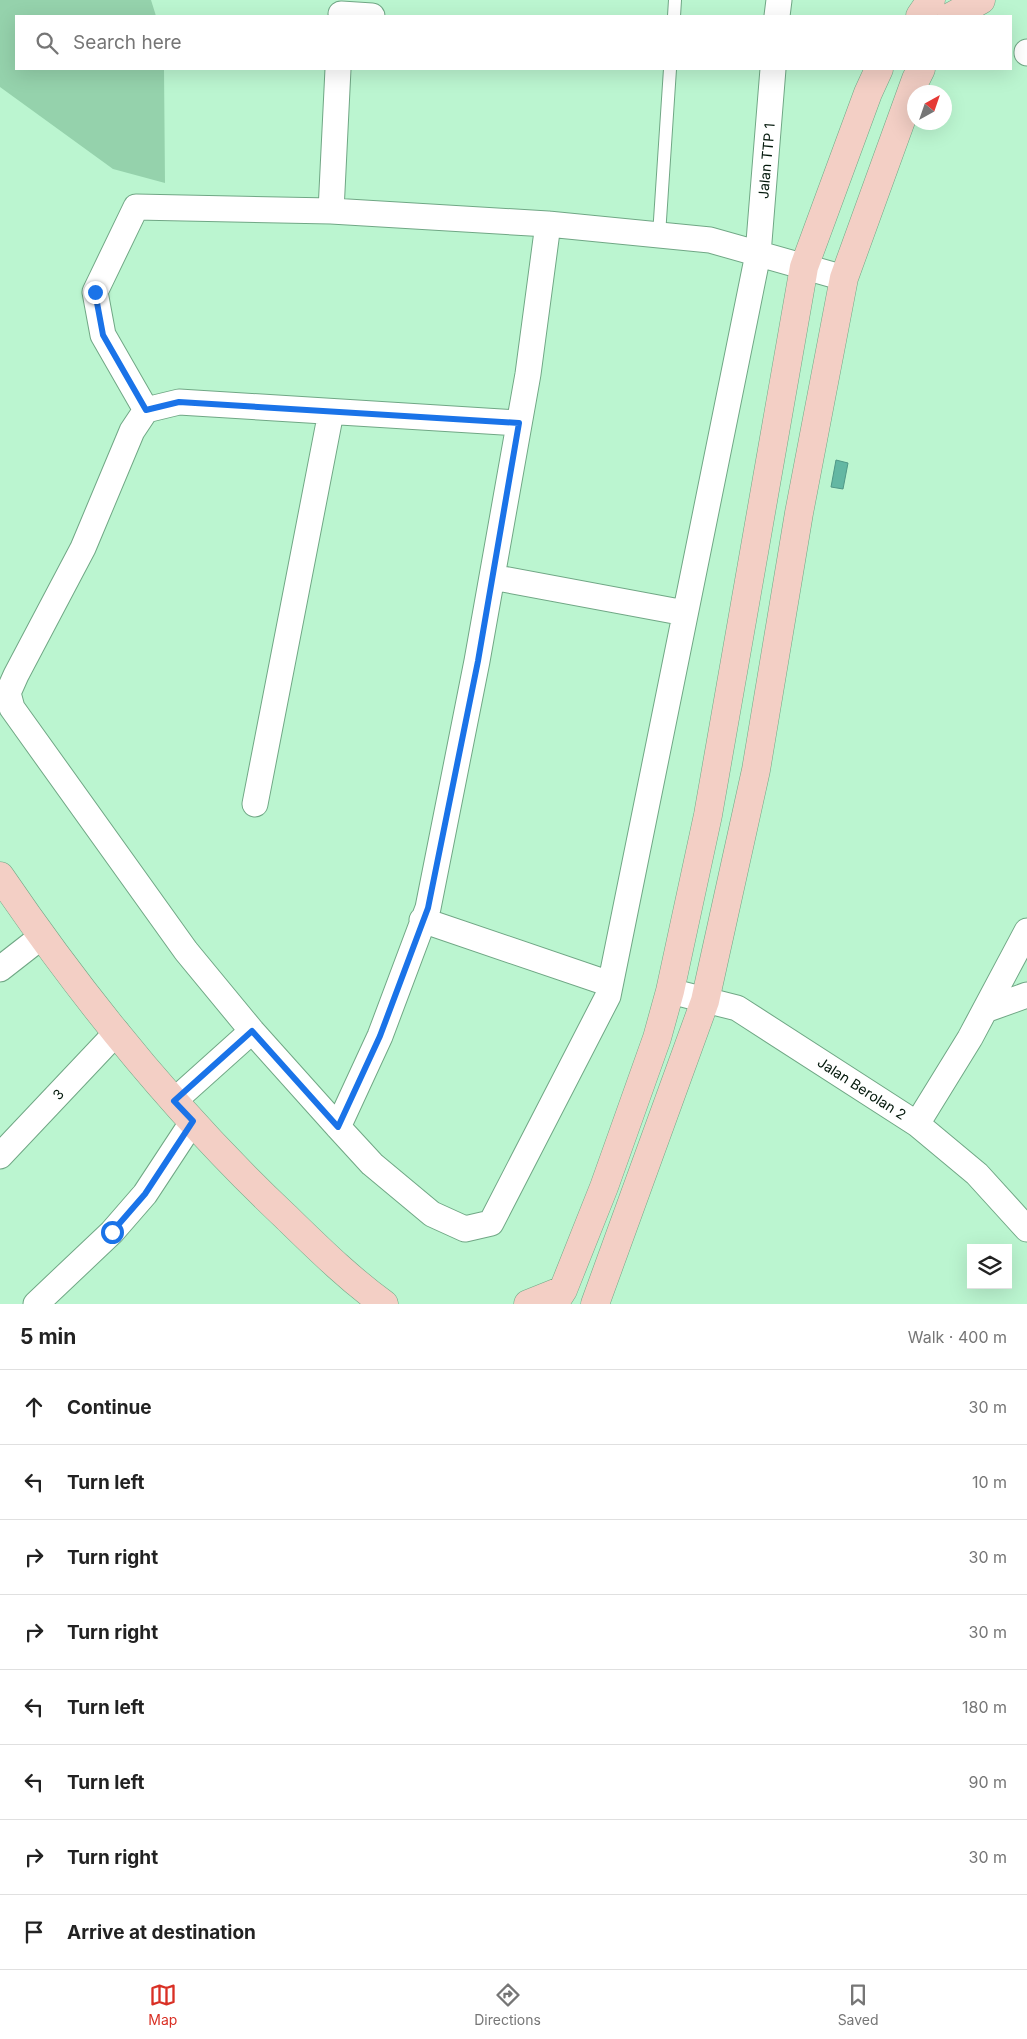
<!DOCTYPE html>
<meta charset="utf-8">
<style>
:root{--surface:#fff;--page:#f2f2f2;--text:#222;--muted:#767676;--line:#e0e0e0;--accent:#d93025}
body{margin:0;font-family:Inter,sans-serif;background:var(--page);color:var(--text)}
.controls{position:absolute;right:15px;bottom:15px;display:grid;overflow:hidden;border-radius:0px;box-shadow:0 5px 20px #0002}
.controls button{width:45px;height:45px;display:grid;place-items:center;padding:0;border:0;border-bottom:1px solid var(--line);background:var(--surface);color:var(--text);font:25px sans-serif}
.compass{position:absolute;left:907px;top:85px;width:45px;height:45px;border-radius:50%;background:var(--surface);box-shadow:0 5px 20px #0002;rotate:40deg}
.stop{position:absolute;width:15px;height:15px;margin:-11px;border:4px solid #1a73e8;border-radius:50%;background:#fff}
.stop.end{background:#1a73e8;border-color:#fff;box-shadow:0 1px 5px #0008}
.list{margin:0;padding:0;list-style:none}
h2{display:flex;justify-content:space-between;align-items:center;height:65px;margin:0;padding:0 20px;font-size:21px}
h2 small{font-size:16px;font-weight:400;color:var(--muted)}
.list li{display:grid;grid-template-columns:32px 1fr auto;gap:15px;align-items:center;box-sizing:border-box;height:75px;padding:0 20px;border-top:1px solid var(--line)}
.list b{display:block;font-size:19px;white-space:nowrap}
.list em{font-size:16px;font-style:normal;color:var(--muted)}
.icon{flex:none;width:28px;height:28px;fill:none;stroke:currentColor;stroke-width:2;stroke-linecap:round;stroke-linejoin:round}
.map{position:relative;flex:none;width:1027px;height:1304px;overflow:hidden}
.search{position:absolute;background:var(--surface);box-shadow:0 5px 20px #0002;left:15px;right:15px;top:15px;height:55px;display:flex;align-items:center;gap:12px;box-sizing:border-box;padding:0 18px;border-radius:0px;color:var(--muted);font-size:19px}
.sheet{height:665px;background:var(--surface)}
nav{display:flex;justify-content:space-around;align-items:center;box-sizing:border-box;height:70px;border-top:1px solid var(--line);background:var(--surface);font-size:14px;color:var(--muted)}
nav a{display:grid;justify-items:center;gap:2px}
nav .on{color:var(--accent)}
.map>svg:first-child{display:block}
.green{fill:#95d2ac}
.building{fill:#63b7a3;stroke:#509887}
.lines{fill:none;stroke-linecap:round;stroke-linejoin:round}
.lane-casing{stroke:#70a785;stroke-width:14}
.street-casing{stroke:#70a785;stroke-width:27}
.secondary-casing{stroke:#70a785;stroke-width:29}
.lane{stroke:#fff;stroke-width:12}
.street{stroke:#fff;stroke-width:25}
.secondary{stroke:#f3cfc5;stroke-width:28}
.route{stroke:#1a73e8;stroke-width:6}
.labels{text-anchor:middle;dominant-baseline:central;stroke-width:4;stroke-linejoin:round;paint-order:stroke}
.street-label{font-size:14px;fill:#02170a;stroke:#fff}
</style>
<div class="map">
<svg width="1027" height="1304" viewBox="0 0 1027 1304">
<rect width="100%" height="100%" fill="#bbf5d0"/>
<path class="green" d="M0,0H151L156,16H16V69H164L165,183L113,169L0,87Z"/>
<path class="building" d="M836,460L848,463L843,489L831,487Z"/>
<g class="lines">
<g class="lane-casing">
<path id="lane" d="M674,16L675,0
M659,235L670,69"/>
</g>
<g class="street-casing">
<path id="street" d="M341,14L372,16
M777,16L779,0
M1027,52V53
M331,211L338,69
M146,410L103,335L95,292L136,207L331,211L548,224L710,240L844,278
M519,423L179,402L146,410L132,431L83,548L16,675L8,693L12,708L186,951L252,1031L338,1127L372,1164L432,1214L465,1229L491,1223L608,996L758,254L773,69
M492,577L685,613
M255,804L331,412
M422,920L610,984
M0,969L41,937
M670,991L737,1008L917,1124L977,1174L1027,1229
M985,1010L1027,995
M174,1101L252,1031
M917,1124L970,1038L1027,931
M338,1127L380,1036L428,908L477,661L528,374L548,224
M0,1156L117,1032
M36,1304L112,1232L145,1194L193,1121"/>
</g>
<g class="secondary-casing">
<path id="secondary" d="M920,16L931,0
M952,16L981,0
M0,876C83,998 178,1115 285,1216C317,1247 348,1278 384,1304
M528,1304L563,1290
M554,1304L563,1290L604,1187L657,1038L670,991L708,815L804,267L868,93L879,69
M595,1304L705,1001L756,770L799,513L844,278L916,79L921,69"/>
</g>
<use href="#lane" class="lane"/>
<use href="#street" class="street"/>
<use href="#secondary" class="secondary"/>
</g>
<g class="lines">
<path class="route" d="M95,292L103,335L146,410L179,402L519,423L478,661L428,908L380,1036L338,1127L252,1031L174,1101L193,1121L145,1194L112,1232"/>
</g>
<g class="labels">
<g class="street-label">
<text transform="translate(766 161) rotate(-85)">Jalan TTP 1</text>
<text transform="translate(862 1088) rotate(33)">Jalan Berolan 2</text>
<text transform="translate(58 1094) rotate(-47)">3</text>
</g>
</g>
</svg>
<div class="controls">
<button><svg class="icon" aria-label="layers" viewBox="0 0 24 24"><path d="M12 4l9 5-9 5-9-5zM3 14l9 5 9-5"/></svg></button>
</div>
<svg class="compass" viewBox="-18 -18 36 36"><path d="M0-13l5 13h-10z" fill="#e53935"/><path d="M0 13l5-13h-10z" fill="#767676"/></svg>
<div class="stop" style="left:112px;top:1232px"></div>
<div class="stop end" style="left:95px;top:292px"></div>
<div class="search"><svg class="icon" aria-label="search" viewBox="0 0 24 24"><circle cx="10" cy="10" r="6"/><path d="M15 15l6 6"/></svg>Search here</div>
</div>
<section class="sheet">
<h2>5 min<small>Walk · 400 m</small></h2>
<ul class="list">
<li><svg class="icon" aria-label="ahead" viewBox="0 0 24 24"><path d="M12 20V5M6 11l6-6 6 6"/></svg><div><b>Continue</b></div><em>30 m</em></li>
<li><svg class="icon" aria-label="left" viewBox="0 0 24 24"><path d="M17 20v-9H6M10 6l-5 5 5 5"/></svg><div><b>Turn left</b></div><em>10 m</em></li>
<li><svg class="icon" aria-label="right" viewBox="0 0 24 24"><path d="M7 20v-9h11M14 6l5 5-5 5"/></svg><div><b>Turn right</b></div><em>30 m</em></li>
<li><svg class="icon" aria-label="right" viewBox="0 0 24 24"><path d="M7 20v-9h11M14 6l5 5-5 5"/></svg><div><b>Turn right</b></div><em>30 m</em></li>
<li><svg class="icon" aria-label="left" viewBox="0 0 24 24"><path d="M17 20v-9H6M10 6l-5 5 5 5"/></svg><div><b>Turn left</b></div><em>180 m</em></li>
<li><svg class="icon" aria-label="left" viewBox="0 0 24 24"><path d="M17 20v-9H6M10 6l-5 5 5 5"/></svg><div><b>Turn left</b></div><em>90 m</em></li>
<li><svg class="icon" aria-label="right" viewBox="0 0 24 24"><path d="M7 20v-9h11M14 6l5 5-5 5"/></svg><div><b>Turn right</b></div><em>30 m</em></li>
<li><svg class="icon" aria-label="arrive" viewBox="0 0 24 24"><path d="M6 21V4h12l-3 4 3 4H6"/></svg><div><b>Arrive at destination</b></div></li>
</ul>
</section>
<nav>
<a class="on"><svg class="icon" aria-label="map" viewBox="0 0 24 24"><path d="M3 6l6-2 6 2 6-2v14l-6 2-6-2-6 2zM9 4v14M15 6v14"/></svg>Map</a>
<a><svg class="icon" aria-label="directions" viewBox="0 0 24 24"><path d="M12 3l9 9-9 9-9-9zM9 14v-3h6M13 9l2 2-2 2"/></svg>Directions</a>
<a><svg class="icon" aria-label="saved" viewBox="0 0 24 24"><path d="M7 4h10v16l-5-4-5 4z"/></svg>Saved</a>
</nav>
